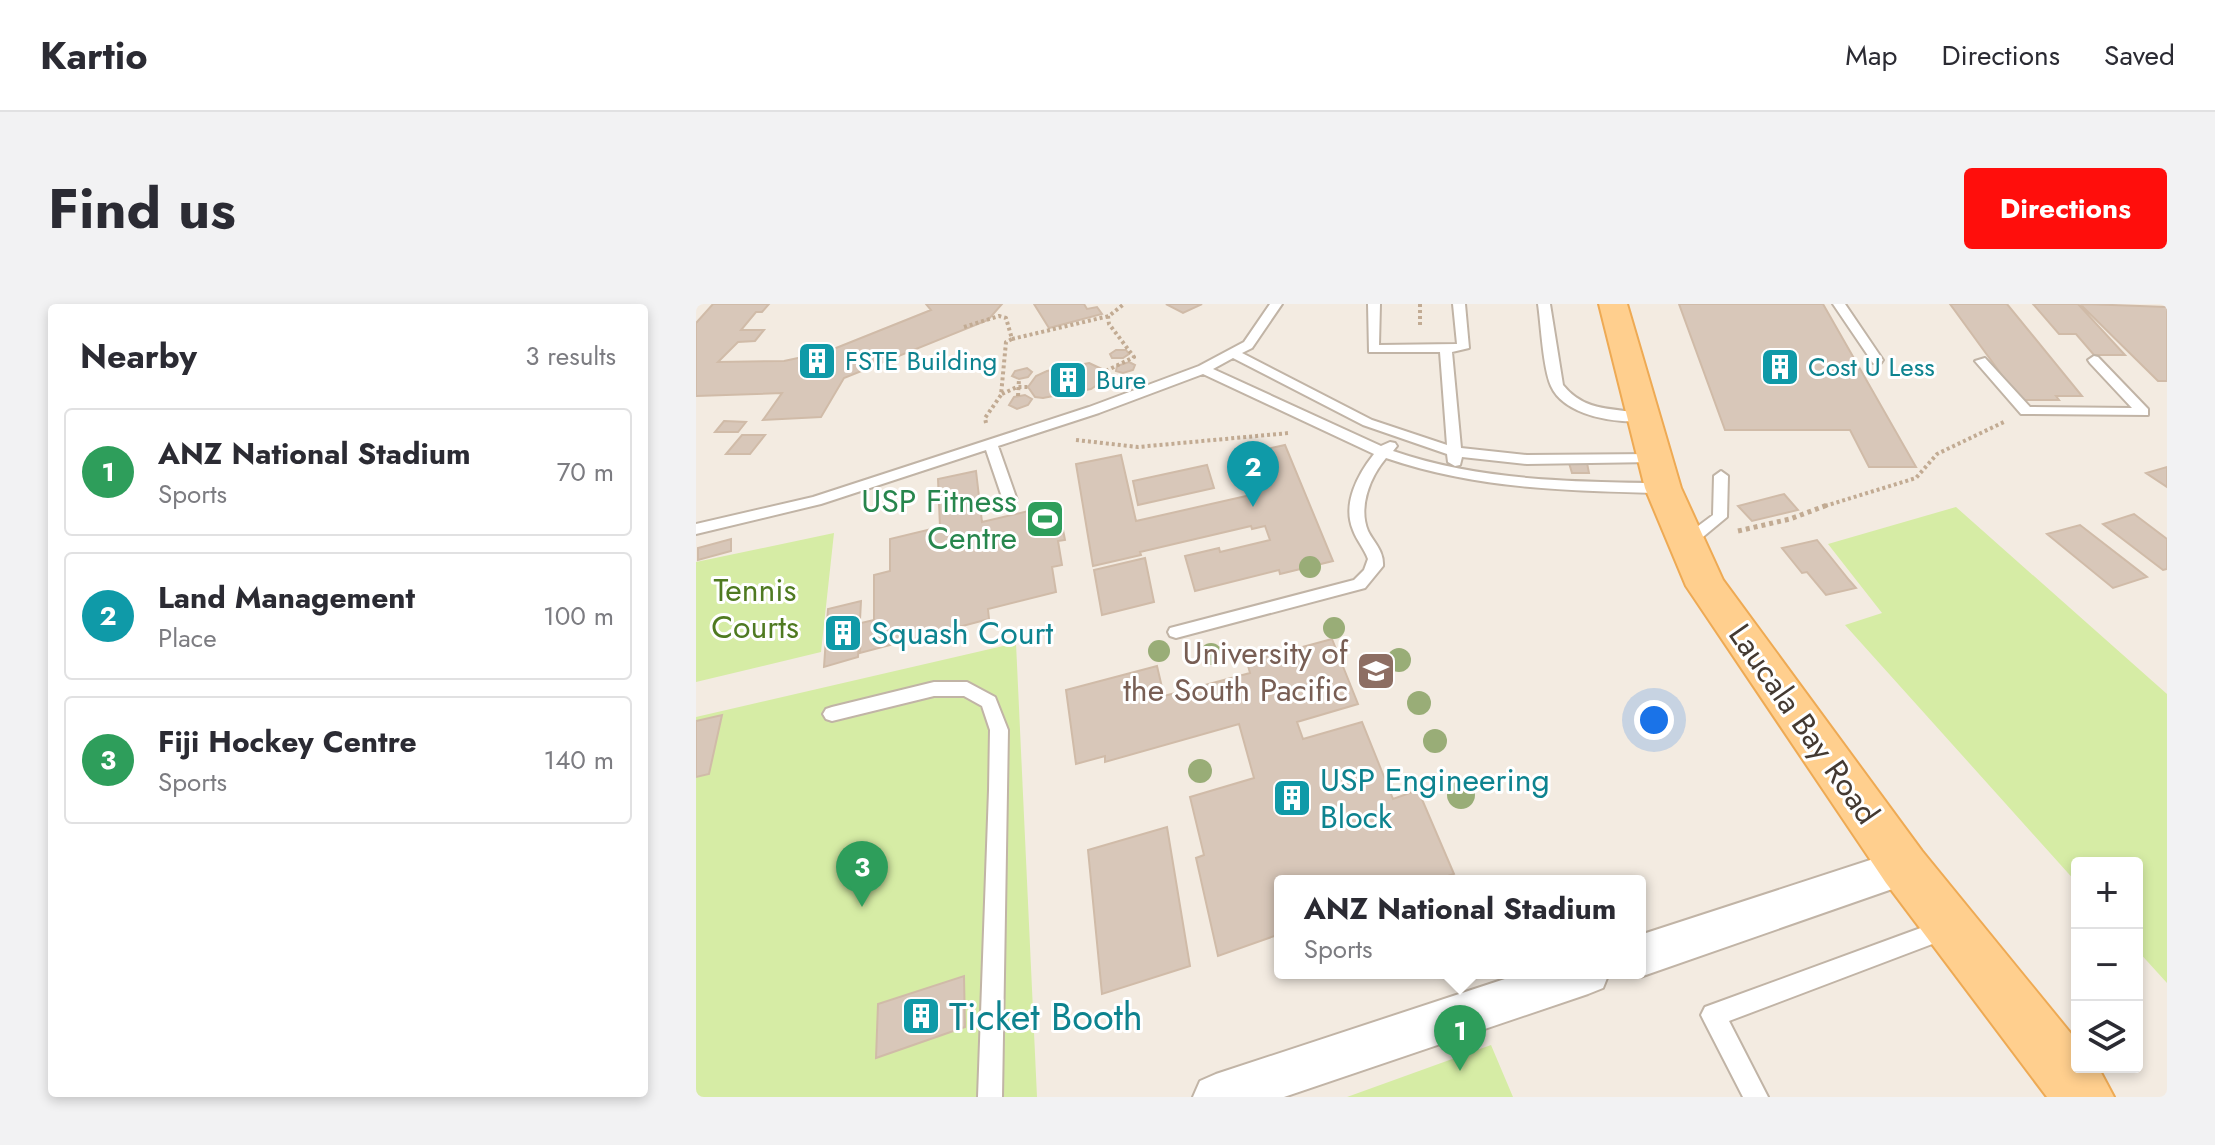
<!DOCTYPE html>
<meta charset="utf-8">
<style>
:root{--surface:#fff;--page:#f2f2f3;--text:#2b2b33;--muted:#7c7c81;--line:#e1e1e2;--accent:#ff0e0c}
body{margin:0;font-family:Jost,sans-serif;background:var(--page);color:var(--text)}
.controls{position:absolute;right:24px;bottom:24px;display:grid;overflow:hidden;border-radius:8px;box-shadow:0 4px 12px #0003}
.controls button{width:72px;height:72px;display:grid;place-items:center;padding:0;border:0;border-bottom:2px solid var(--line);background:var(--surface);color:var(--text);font:40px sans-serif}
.you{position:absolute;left:958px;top:416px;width:28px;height:28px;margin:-20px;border:6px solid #fff;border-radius:50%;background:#1a73e8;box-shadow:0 0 0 12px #1a73e833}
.badge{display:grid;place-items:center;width:52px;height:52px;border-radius:50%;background:var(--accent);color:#fff;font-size:26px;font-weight:700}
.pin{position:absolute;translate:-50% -66px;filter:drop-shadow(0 2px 4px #0008)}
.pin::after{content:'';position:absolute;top:42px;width:28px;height:24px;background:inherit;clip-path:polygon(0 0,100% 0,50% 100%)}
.popup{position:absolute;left:578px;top:571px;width:372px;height:104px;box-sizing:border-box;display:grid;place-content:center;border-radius:8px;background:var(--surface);filter:drop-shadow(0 2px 6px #0005);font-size:26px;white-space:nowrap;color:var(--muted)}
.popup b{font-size:30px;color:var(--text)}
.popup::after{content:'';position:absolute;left:50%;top:100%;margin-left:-16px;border:16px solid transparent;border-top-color:var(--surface)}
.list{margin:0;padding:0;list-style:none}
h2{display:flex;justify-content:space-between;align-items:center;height:104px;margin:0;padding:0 32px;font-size:34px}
h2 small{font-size:26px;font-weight:400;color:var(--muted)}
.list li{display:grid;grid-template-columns:52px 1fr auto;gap:24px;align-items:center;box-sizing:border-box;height:128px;margin:0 16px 16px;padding:0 16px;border:2px solid var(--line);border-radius:8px}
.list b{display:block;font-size:30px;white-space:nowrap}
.list p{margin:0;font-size:26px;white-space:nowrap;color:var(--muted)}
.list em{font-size:26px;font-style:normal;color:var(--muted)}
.icon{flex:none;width:44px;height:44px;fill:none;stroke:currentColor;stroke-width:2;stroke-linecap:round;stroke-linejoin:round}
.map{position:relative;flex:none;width:1471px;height:793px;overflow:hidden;border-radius:8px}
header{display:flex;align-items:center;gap:48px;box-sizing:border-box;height:112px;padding:0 40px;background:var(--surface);border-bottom:2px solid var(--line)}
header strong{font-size:38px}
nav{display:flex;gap:44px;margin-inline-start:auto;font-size:28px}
.intro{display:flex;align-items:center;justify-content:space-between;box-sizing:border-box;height:192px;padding:0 48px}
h1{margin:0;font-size:56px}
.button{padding:20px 36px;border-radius:8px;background:var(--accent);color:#fff;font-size:28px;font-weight:700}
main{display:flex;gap:48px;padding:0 48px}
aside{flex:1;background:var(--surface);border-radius:8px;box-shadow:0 4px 12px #0003}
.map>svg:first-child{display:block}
.green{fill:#d6eca5}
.building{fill:#d8c7b9;stroke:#d0bba8;stroke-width:2}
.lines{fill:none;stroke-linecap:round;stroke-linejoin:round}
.lane-casing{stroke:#c1b4a6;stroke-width:4}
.street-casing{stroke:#c1b4a6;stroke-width:4}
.primary-casing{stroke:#eeaa54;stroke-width:4}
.path-far1{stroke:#c2ab93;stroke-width:4;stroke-dasharray:3 3;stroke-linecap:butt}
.path{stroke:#c2ab93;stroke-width:5;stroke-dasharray:4 4;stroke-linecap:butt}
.lane{fill:#fff;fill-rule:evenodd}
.street{fill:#fff;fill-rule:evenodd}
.primary{fill:#ffcf8e;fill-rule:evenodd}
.tree{fill:#99ad77}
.labels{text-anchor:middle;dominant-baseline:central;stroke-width:6;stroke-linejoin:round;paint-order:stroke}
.far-culture-label{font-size:26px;fill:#0d838f;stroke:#fff;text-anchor:start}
.leisure-label{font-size:32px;fill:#27864d;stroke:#fff;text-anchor:end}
.park-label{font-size:32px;fill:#4f7a21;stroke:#fff}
.culture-label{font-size:32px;fill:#0d838f;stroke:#fff;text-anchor:start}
.education-label{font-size:32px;fill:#785e54;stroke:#fff;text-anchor:end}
.street-label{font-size:32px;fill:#443a32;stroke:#fff}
.near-culture-label{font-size:38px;fill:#0d838f;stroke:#fff;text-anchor:start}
</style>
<header>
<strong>Kartio</strong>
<nav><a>Map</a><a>Directions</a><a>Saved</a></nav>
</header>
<div class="intro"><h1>Find us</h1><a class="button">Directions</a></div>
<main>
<aside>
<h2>Nearby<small>3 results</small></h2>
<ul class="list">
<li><span class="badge" style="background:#2e9e5b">1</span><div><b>ANZ National Stadium</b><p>Sports</p></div><em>70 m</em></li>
<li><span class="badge" style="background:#0f9aa8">2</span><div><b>Land Management</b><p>Place</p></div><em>100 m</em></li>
<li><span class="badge" style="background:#2e9e5b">3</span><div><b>Fiji Hockey Centre</b><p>Sports</p></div><em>140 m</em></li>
</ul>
</aside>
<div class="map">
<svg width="1471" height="793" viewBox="0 0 1471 793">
<rect width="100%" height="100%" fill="#f3ebe1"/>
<path class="green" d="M1260,203L1471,390V679L1441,646V559H1381V579L1149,321L1186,309L1132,240Z
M138,229L125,348L0,378V258Z
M320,339L341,793H0V413Z
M795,741L817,793H651Z"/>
<path class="building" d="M17,0H73L66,8H60L45,26H68L59,37L42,38L22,58L88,57L130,48L235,6L230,0H306L292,16L148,74L125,113L67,116L86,89L0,92V19Z
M338,0H388L391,5L401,3L406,10L353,24Z
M470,0H506L487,9Z
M983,0H1127L1220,163H1173L1154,126H1029Z
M1254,0H1311L1386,92H1360L1363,96H1324Z
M1337,0H1382L1429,51H1398L1380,30H1363Z
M1389,0L1471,3V77H1462L1385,1Z
M420,46H430L433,50L427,54H416L414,50Z
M433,58L439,61L437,66L427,69L420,67L421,62Z
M393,59L410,67V75L395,85L347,94L339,93L332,83L340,72L351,67Z
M331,64L336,68L332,73L323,75L316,72L319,67Z
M329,91L336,95L332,101L321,105L313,101L318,93Z
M28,117L50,118L42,128H19Z
M46,131H69L54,150H30Z
M589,141L637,257L584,270L583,266L499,287L489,252L523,244L524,248L574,236L569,222L556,225L555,222L444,248L445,251L397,262L380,160L425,151L440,217L559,190L544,151Z
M873,159H891L893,169H876Z
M511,161L518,184L442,201L437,177Z
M1471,163V183L1450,169Z
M280,167L286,218L362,200L369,236L362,237L366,261L356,263L360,288L292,305L293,315L164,349L165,319L178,316V271L194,267V235L244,223L242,175Z
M1088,190L1102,206L1056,217L1042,202Z
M1438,210L1471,235V265L1467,266L1407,220Z
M1384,221L1451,273L1417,284L1351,230Z
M35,235V247L2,256V244Z
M1121,236L1153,276L1160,284L1130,291L1111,268L1106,269L1086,244Z
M449,254L458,298L406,311L398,266Z
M165,297L162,353L128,363L132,305Z
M636,335L662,400L601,418L607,435L666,418L697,495L722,486L758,570L737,577H584V630L522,652L500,554L508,551L494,493L558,474L543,420L409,458V452L380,460L370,386L461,362L468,392L554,369L551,358Z
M26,411L13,470L0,473V417Z
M471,523L494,662L406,690L392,546Z
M268,672L269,723L180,754L182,700Z"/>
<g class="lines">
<g class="lane-casing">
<path id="lane" d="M574,0H586L556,44L546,49L676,116L751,141L744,48H673L672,0H684L683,41L761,40L757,0H769L773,44L756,48L765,144L831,151L958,150L965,154L958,158L831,160L766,153L764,161L759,162L752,158L751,150L667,121L537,54L517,65L685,142L694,138L699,139L701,142L697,147C784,177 876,178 967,179L974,184L967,189C873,187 780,185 690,154C674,173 662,203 672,227C678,239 688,247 687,262L669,284L480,334L474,332L472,328L474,324L658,276L668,266L672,255C668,244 661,237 657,226C646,200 662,170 678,150L507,70L403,109L302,142L321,196L319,199L314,201L307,196L290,146L125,200L0,230V220L117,193L393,103L503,62L548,38Z
M842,0H854L867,81C889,109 920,104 952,110V116C923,121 868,112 855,82C847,64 845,21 842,0Z
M1137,0H1149L1187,56L1185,59H1177Z
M1398,52L1402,53L1452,105V111L1325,110L1279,57L1289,54L1334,103L1436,104L1394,59L1392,56Z
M1025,167L1032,172L1031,213L996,242H986L983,238L986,234L1017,211L1018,172Z
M238,378H271L299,393L312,426L306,793H282L293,486L294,426L286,402L268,392H238L136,417L130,415L127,410L130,405L136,403Z
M1252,614L1260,617L1263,624L1260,631L1033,717L1072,793H1047L1009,719L1005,711L1009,703Z"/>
</g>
<g class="street-casing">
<path id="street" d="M1208,545L1222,550L1228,563L1222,576L944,673L935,669H944V631Z
M827,669H913L907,684L892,690L588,793H497L504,777L520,770Z"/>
</g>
<g class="primary-casing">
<path id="primary" d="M903,0H931L985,184L1027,276L1226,547L1381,737V763H1402L1418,793H1351L1190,579L990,282L949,184Z"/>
</g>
<path class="path-far1" d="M724,0V24
M268,23L303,12L310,14L316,35L310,38L305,91L289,114L290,119
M316,35L413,12L428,0
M410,67L438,53L413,20L412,12
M306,90L321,83H332
M322,92L323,75
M380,136L442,143L593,129
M1129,202L1220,174L1241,150L1310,117"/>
<path class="path" d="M1042,227L1094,215L1134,200"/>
<use href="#lane" class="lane"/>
<use href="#street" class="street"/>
<use href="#primary" class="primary"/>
</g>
<g class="tree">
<circle cx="614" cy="263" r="11"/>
<circle cx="638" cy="324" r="11"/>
<circle cx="463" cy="347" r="11"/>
<circle cx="515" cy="350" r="11"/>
<circle cx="703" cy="356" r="12"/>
<circle cx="723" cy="399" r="12"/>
<circle cx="739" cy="437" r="12"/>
<circle cx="504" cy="467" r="12"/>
<circle cx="765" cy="491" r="14"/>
</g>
<defs>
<g id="building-square" transform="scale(2)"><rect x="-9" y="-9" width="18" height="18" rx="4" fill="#0f9aa8" stroke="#fff"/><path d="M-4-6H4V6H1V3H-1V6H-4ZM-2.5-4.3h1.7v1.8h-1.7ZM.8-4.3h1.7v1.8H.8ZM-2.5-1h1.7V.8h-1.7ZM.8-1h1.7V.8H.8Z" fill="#fff"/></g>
<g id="stadium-square" transform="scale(2)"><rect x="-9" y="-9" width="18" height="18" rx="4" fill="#2e9e5b" stroke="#fff"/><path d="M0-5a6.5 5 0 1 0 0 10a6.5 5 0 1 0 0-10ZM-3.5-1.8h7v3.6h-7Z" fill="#fff"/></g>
<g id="university-square" transform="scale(2)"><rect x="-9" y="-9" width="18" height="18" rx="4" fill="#8d6e63" stroke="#fff"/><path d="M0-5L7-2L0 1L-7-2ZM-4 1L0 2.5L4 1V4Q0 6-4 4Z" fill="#fff"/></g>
</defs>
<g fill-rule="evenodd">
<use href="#building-square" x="121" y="57"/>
<use href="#building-square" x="1084" y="63"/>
<use href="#building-square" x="372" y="76"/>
<use href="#stadium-square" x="349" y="215"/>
<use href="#building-square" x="147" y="329"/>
<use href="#university-square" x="680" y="367"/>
<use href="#building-square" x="596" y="494"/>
<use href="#building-square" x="225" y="712"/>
</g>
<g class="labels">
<g class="far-culture-label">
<text x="149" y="57">FSTE Building</text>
<text x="1112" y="63">Cost U Less</text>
<text x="400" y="76">Bure</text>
</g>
<g class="leisure-label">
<text x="321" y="197">USP Fitness<tspan x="321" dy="37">Centre</tspan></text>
</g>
<g class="park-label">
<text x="59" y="286">Tennis<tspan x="59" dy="37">Courts</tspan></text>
</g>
<g class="culture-label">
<text x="175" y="329">Squash Court</text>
<text x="624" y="476">USP Engineering<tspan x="624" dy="37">Block</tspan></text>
</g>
<g class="education-label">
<text x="652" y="349">University of<tspan x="652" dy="37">the South Pacific</tspan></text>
</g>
<g class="street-label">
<text transform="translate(1108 420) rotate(55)">Laucala Bay Road</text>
</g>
<g class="near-culture-label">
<text x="253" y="712">Ticket Booth</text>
</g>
</g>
</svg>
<div class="controls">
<button>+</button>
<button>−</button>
<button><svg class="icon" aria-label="layers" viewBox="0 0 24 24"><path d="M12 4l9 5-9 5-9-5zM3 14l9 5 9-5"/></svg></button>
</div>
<div class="you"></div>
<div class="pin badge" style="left:764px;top:767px;background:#2e9e5b">1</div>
<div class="popup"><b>ANZ National Stadium</b>Sports</div>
<div class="pin badge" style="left:557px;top:203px;background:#0f9aa8">2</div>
<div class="pin badge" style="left:166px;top:603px;background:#2e9e5b">3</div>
</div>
</main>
